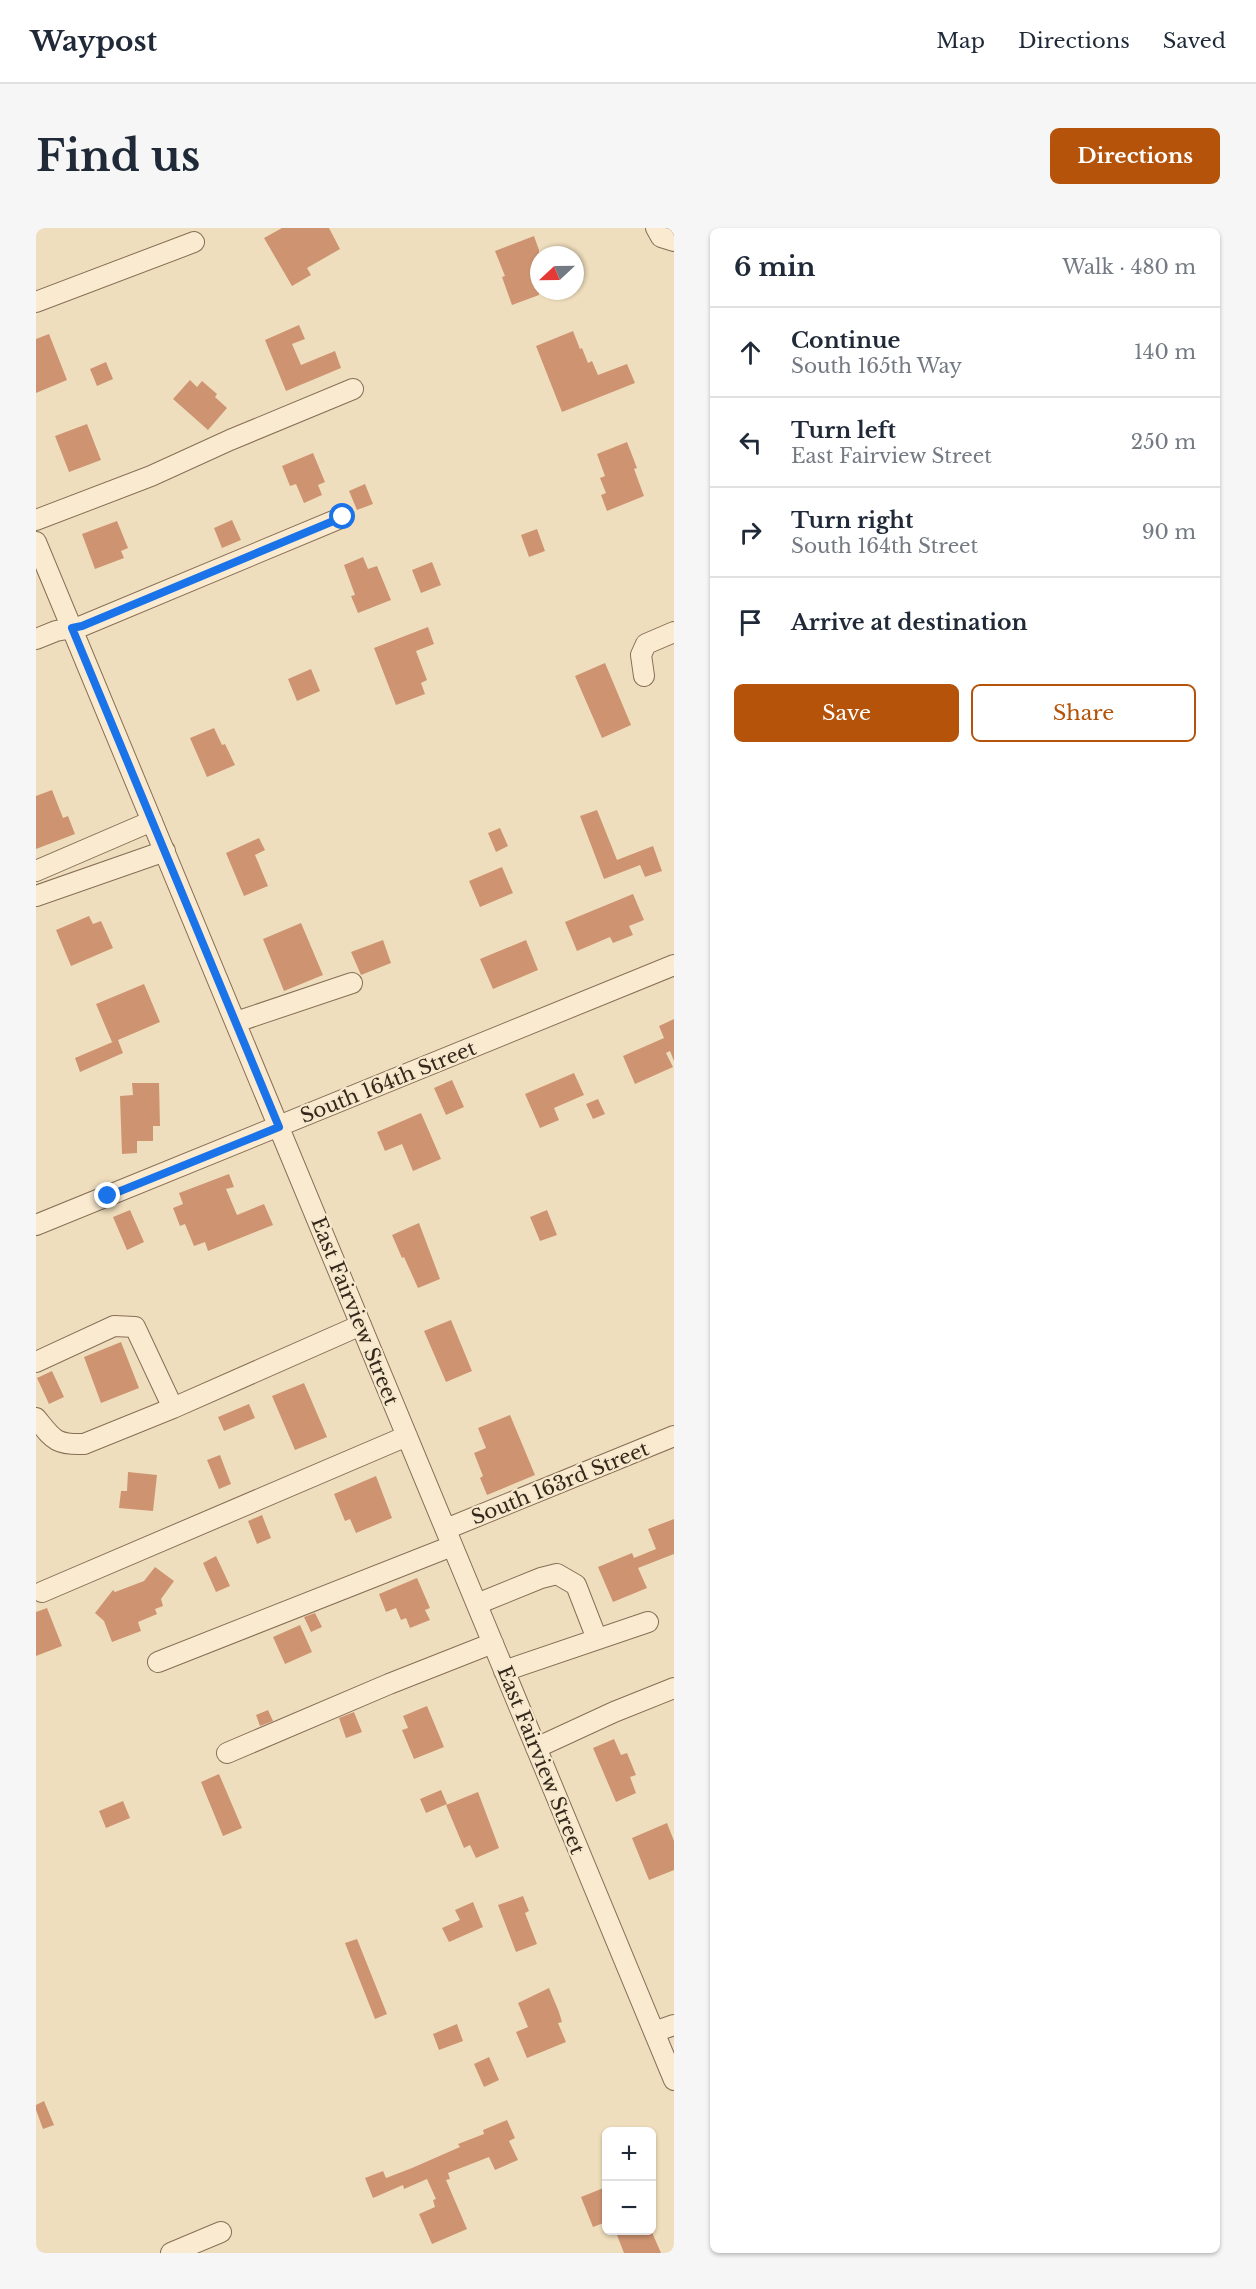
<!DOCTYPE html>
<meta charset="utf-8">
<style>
:root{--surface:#fff;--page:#f6f6f7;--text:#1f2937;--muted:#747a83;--line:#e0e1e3;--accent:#b45309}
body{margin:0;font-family:"Libre Baskerville",serif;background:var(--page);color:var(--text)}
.controls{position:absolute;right:18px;bottom:18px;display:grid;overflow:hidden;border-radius:9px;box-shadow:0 2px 4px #0004}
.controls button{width:54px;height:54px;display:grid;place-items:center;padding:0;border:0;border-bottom:2px solid var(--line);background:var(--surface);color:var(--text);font:30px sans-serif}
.compass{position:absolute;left:494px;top:18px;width:54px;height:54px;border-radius:50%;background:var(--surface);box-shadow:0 2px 4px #0004;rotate:248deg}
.stop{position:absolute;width:18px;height:18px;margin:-14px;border:4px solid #1a73e8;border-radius:50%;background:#fff}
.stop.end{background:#1a73e8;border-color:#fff;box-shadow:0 2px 6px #0008}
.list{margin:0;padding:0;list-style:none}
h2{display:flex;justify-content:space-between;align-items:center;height:78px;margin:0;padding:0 24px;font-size:26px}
h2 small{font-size:20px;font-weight:400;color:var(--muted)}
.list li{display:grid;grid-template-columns:39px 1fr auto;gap:18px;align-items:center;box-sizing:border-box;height:90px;padding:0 24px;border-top:2px solid var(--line)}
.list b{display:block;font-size:22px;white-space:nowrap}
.list p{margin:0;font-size:20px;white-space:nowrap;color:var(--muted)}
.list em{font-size:20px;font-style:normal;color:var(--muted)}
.actions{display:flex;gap:12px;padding:18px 24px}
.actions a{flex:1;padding:14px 0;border:2px solid var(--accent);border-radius:9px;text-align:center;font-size:21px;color:var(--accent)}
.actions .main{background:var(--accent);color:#fff}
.icon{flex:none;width:33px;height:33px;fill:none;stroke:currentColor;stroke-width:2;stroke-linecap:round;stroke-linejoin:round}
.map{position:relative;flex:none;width:638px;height:2025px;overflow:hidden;border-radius:9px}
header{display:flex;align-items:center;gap:36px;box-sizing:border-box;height:84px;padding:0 30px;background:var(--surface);border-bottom:2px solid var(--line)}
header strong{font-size:28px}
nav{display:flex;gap:33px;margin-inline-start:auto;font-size:21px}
.intro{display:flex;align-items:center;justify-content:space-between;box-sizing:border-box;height:144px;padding:0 36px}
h1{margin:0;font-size:42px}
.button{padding:15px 27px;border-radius:9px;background:var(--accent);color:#fff;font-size:21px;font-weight:700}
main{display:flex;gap:36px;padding:0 36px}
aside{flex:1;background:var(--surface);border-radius:9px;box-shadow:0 2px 4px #0004}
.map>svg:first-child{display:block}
.building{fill:#ce9471}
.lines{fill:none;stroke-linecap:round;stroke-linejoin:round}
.minor-casing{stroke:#876e56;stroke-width:22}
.minor{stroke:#faebd0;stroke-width:20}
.route{stroke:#1a73e8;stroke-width:8}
.labels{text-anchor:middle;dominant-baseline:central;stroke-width:4.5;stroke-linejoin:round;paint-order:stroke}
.street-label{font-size:20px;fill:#35271b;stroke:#f6e8cc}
</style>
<header>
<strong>Waypost</strong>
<nav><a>Map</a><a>Directions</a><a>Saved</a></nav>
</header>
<div class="intro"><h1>Find us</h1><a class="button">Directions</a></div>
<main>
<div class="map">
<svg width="638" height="2025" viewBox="0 0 638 2025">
<rect width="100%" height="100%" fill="#efdebd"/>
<path class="building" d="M246,0H293L304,21L271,40L275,47L256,58L228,10Z
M498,8L503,22V67L476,77L466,49L469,48L459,23Z
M263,97L269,111L256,116L265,137L299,123L305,140L250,163L229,112Z
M537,103L544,121L546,120L552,135L556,133L562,147L591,136L599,155L526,184L500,118Z
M13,106L31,152L0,165V111Z
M70,134L77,151L61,158L54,141Z
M154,152L161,159L166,153L181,166L179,169L191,180L172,202L137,171Z
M51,196L65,232L33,244L19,208Z
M591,214L601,240L598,241L608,268L571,283L565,267L570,265L564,250L569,248L561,226Z
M277,225L289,254L282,257L286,267L268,275L260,256L254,258L246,238Z
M329,256L337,276L321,282L313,263Z
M196,292L205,312L186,320L178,300Z
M81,293L92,320L85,323L88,330L59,341L46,306Z
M501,301L509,323L493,329L485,307Z
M327,329L332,341L341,338L355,372L322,385L315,368L319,367L308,337Z
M396,334L405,357L385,365L376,342Z
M392,399L398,416L380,423L391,452L385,455L389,466L360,477L338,420Z
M569,435L595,497L566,510L539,448Z
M275,441L284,463L261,473L252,451Z
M178,500L186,517L189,516L199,537L171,549L154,510Z
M16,562L27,590L32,588L39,606L0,621V568Z
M561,582L581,632L617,618L626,643L609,649L604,637L568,651L544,588Z
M464,600L472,618L460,624L452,605Z
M223,610L229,622L219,627L232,658L208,668L190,625Z
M466,639L477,665L444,679L433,653Z
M597,666L608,692L593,698L597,707L577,715L574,709L541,723L529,694Z
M53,688L57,696L65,693L77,720L35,738L20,702Z
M265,695L287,747L248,763L227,711Z
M347,712L355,735L325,747L315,724Z
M490,712L502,742L457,761L444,731Z
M108,756L124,794L82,812L87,825L44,844L39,830L79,813L76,814L60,776Z
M638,791V833L634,823L630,825L637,839L599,856L587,828L628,810L623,798Z
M538,845L548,867L518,880L523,892L504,900L489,866Z
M416,852L428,879L410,887L398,860Z
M96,855H123L124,898H117V913H101V925L86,926L84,868L97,867Z
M562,871L569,886L557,891L550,876Z
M385,885L405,931L377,943L366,916L349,923L341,904Z
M193,946L198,959L190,961L201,987L228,976L237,997L172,1023L169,1014L158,1018L149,996L144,998L137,980L147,976L143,965Z
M94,982L108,1014L91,1022L77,989Z
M511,982L521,1007L504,1013L494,989Z
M383,995L404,1051L382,1060L368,1029L366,1030L356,1007Z
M415,1092L436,1143L410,1154L388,1103Z
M85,1114L103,1160L65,1175L48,1129Z
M16,1143L28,1169L13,1176L1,1150Z
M268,1155L291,1209L259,1222L236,1168Z
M213,1176L219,1190L188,1203L182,1189Z
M474,1187L499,1247L451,1267L444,1250L447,1248L438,1225L450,1220L442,1200Z
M184,1227L195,1256L183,1261L171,1232Z
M92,1244L121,1247L117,1283L83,1280L85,1263H91Z
M340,1248L356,1290L320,1305L314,1291L309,1293L298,1266Z
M226,1287L235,1310L221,1316L212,1293Z
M638,1291V1326L602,1340L611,1360L577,1374L562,1339L596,1325L598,1330L620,1321L612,1301Z
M180,1328L194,1358L180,1364L167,1335Z
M119,1339L138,1353L125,1371L127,1378L119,1381L121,1386L102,1394L105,1403L76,1414L68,1393L59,1385L77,1362L79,1364L108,1353Z
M381,1350L394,1380L389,1382L394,1392L374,1400L370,1390L365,1392L360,1380L350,1384L343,1366Z
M11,1380L26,1418L0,1428V1384Z
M279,1385L286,1399L275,1404L268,1389Z
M264,1397L276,1424L249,1436L237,1409Z
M391,1478L408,1519L378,1531L366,1502L372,1500L367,1488Z
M232,1482L237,1493L224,1498L220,1487Z
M318,1484L326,1504L310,1510L303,1490Z
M578,1511L585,1527L591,1525L600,1547L594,1549L600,1565L580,1574L557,1520Z
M183,1546L206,1600L187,1608L165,1554Z
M405,1562L411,1576L390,1585L384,1571Z
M442,1564L463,1620L440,1630L434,1617L428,1620L410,1577Z
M87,1573L94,1590L70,1600L63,1583Z
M631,1595L638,1613V1642L613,1652L596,1610Z
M487,1668L493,1683L489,1685L501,1716L480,1724L462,1677Z
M437,1674L447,1699L413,1714L406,1700L424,1692L419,1682Z
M321,1711L351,1786L339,1791L309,1715Z
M513,1760L523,1784L526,1794L522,1795L530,1814L491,1830L480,1804L492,1799L482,1775Z
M421,1796L427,1813L403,1822L397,1806Z
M453,1829L463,1852L448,1859L438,1836Z
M8,1873L18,1897L7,1901L0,1882V1877Z
M471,1892L479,1910L473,1913L482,1932L459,1942L453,1929L412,1945L414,1951L410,1952L431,2001L396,2016L383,1986L399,1979L397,1972L400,1971L391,1951L368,1961L367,1957L337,1970L329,1950L347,1943L350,1950L376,1940L424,1919L422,1916L448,1906L447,1902Z
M570,1959V1994L557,1999L545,1969Z
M579,2002H615L625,2025H588Z"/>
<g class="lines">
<g class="minor-casing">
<path id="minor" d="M620,0L625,9L638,13
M0,74L158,14
M0,292L115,248L194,212L317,161
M0,314L638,1852
M0,411L20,403L46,398L307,289
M608,448L605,427L610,416L638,404
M0,643L116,593
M0,668L129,623
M200,794L316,755
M0,997L638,737
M0,1134L78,1098L99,1099L137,1180
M0,1190C17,1211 19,1217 48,1216L137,1180L325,1097
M410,1301L638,1208
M6,1364L371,1208
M441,1376L505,1350L521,1346L540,1357L561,1411
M122,1434L416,1318
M468,1443L612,1394
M500,1520L578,1484L638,1460
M191,1525L353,1456L457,1415
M618,1804L638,1797
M135,2025L185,2004"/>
</g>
<use href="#minor" class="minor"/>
</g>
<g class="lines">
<path class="route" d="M72,968L243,899L36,400L46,398L307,289"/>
</g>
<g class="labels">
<g class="street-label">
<text transform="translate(352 854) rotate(-22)">South 164th Street</text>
<text transform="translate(319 1083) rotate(68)">East Fairview Street</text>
<text transform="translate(524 1255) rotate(-22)">South 163rd Street</text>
<text transform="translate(505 1532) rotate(68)">East Fairview Street</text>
</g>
</g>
</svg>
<div class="controls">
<button>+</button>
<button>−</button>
</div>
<svg class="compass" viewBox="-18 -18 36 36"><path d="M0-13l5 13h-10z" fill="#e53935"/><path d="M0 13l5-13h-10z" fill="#747a83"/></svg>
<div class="stop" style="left:307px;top:289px"></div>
<div class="stop end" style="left:72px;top:968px"></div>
</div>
<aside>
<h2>6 min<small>Walk · 480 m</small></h2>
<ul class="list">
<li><svg class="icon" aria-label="ahead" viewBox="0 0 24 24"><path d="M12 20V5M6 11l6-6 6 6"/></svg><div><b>Continue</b><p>South 165th Way</p></div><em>140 m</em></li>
<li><svg class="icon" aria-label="left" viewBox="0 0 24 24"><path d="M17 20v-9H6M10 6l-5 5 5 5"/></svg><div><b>Turn left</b><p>East Fairview Street</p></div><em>250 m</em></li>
<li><svg class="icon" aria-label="right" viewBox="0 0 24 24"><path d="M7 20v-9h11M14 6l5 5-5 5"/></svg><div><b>Turn right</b><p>South 164th Street</p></div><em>90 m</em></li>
<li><svg class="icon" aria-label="arrive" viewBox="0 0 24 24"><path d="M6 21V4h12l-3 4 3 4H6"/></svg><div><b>Arrive at destination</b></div></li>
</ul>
<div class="actions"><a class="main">Save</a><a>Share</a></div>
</aside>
</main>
